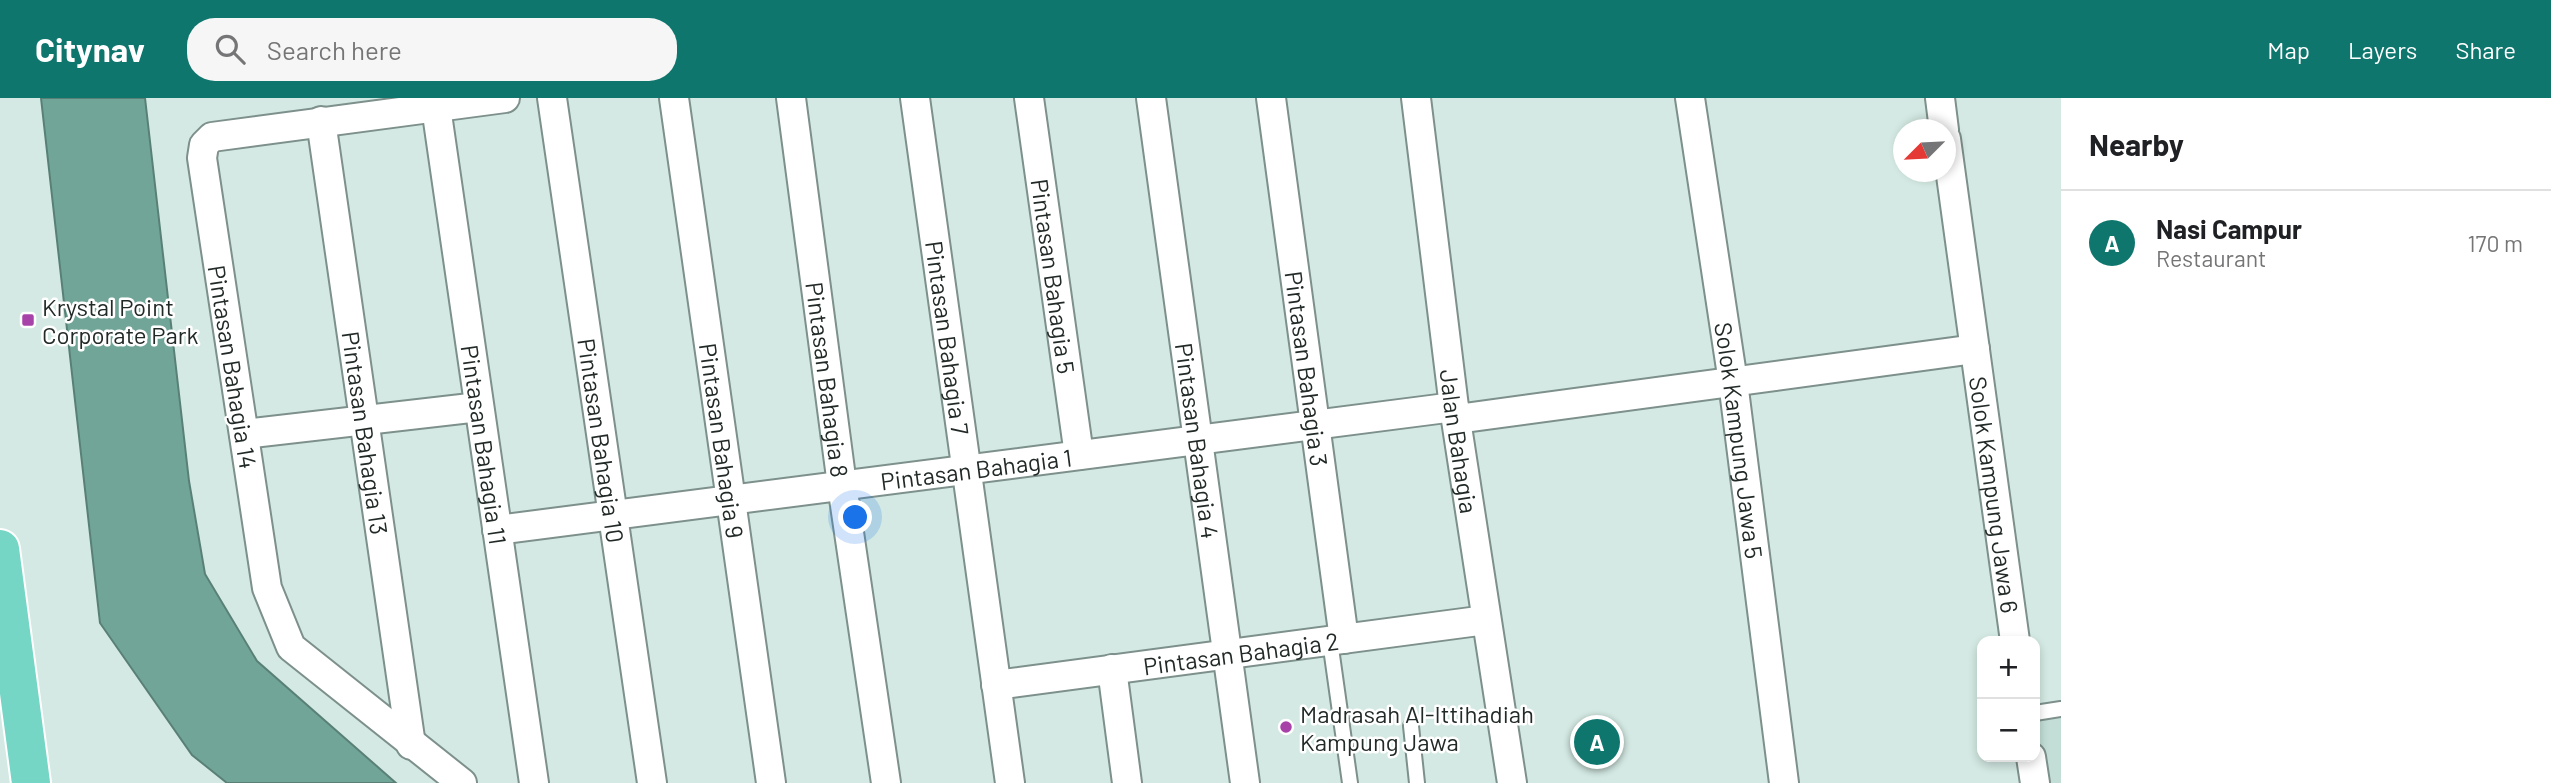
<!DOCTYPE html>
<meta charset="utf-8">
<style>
:root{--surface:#fff;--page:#f6f6f6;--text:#202124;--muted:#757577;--line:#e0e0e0;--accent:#0f766e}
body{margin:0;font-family:Barlow,sans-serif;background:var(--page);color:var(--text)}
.controls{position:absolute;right:21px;bottom:21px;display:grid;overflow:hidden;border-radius:14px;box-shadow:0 4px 10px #0003}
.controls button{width:63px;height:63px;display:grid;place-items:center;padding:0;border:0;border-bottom:2px solid var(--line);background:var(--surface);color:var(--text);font:35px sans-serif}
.compass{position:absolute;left:1893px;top:21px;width:63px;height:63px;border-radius:50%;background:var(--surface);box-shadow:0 4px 10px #0003;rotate:246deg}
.you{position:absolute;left:856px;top:420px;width:24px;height:24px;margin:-18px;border:5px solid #fff;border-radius:50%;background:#1a73e8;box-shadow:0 0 0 10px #1a73e833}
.badge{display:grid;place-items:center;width:46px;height:46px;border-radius:50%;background:var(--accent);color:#fff;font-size:23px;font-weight:700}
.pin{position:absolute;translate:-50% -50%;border:4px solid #fff;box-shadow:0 2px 7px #0006}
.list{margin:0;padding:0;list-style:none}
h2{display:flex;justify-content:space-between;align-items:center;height:91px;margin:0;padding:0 28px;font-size:30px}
h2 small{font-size:23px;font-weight:400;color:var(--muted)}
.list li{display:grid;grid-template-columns:46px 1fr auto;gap:21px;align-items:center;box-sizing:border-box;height:105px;padding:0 28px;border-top:2px solid var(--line)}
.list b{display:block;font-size:26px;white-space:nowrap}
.list p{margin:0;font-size:23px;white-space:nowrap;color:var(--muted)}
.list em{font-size:23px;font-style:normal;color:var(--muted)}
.icon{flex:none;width:38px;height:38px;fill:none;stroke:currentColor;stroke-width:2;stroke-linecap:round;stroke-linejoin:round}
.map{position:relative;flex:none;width:2061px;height:685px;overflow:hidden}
header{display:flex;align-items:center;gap:42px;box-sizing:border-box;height:98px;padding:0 35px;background:var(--accent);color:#fff}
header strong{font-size:33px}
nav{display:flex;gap:38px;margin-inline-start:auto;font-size:24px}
.search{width:490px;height:63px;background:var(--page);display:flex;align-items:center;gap:18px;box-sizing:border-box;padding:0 24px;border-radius:28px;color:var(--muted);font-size:26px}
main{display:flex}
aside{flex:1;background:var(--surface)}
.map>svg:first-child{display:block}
.built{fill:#c2ded6}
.water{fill:#71a598;stroke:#598076;stroke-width:2}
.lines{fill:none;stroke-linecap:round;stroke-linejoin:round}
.service-casing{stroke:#7d908b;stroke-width:18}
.minor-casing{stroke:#7d908b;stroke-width:32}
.primary-casing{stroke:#fff;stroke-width:42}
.service{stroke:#fff;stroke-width:14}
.minor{stroke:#fff;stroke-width:28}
.primary{stroke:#75d6c6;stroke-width:38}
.poi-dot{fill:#a742a8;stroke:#fff;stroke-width:2.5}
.labels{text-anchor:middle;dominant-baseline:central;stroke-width:5;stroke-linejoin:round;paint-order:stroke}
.street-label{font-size:24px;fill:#222a28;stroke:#fff}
.poi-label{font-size:24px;fill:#222a28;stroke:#fff;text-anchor:start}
</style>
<header>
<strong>Citynav</strong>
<div class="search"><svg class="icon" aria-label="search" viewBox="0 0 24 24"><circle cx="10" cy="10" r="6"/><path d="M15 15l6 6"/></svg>Search here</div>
<nav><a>Map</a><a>Layers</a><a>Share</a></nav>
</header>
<main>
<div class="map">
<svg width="2061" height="685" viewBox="0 0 2061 685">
<rect width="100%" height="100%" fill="#d4e9e3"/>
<path class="built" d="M2061,611V685H2035V615Z"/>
<path class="water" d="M41,0H145L189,383L205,476L257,563L396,685H227L192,657L100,525Z"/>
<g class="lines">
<g class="service-casing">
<path id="service" d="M1330,543L1350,685
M2035,615L2061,611
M1411,628L1417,685"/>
</g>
<g class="minor-casing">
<g id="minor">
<path id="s1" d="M552,0L652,685"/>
<path id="s2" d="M674,0L771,685"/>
<path id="s3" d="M791,0L842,387L886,685"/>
<path id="s4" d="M915,0L1010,685"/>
<path id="s5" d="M1029,0L1079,357"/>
<path id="s6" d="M1151,0L1245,685"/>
<path id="s7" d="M1271,0L1344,541"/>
<path id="s8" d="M1416,0L1454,309L1512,685"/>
<path id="s9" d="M1690,0L1733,284L1784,685"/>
<path d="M1940,0L1944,32"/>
<path id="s10" d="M436,9L534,685"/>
<path id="s11" d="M321,23L411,647"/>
<path id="s12" d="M1946,41L2015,543"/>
<path d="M1457,321L1975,251"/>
<path d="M244,336L479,309"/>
<path id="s13" d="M497,432L1454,309"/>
<path d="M1112,571L1127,685"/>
<path id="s14" d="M996,587L1486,522"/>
<path d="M2031,659L2035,685"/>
<path d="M462,685L291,549L267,490L202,60L204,47L212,39L505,0"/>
</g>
</g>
<g class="primary-casing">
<path id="primary" d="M0,451L31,685"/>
</g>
<use href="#service" class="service"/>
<use href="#minor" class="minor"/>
<use href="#primary" class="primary"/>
</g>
<g class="poi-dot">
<rect x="21" y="215" width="14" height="14" rx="3.5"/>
<circle cx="1286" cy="629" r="7"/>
</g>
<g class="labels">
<g class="street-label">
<text stroke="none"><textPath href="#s5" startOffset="180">Pintasan Bahagia 5</textPath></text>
<text stroke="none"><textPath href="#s4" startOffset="242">Pintasan Bahagia 7</textPath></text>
<text transform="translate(233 269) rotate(81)">Pintasan Bahagia 14</text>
<text stroke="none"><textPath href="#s7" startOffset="273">Pintasan Bahagia 3</textPath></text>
<text stroke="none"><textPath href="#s3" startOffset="284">Pintasan Bahagia 8</textPath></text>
<text stroke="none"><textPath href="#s11" startOffset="315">Pintasan Bahagia 13</textPath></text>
<text stroke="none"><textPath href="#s1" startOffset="346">Pintasan Bahagia 10</textPath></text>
<text stroke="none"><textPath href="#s2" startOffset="346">Pintasan Bahagia 9</textPath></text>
<text stroke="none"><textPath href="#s9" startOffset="346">Solok Kampung Jawa 5</textPath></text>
<text stroke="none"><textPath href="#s6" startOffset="346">Pintasan Bahagia 4</textPath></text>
<text stroke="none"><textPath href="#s8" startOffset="346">Jalan Bahagia</textPath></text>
<text stroke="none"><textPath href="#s10" startOffset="341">Pintasan Bahagia 11</textPath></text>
<text stroke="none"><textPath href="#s13" startOffset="483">Pintasan Bahagia 1</textPath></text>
<text stroke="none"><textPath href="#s12" startOffset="359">Solok Kampung Jawa 6</textPath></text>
<text stroke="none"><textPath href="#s14" startOffset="247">Pintasan Bahagia 2</textPath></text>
</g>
<g class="poi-label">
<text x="42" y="208">Krystal Point<tspan x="42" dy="28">Corporate Park</tspan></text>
<text x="1300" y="615">Madrasah Al-Ittihadiah<tspan x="1300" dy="28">Kampung Jawa</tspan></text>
</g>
</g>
</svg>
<div class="controls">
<button>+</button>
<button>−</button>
</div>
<svg class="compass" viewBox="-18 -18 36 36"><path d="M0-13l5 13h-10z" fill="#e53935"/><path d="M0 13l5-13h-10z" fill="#757577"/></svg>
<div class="you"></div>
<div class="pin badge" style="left:1597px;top:644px">A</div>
</div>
<aside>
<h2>Nearby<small></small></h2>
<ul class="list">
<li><span class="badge">A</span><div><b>Nasi Campur</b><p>Restaurant</p></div><em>170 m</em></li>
</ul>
</aside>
</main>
